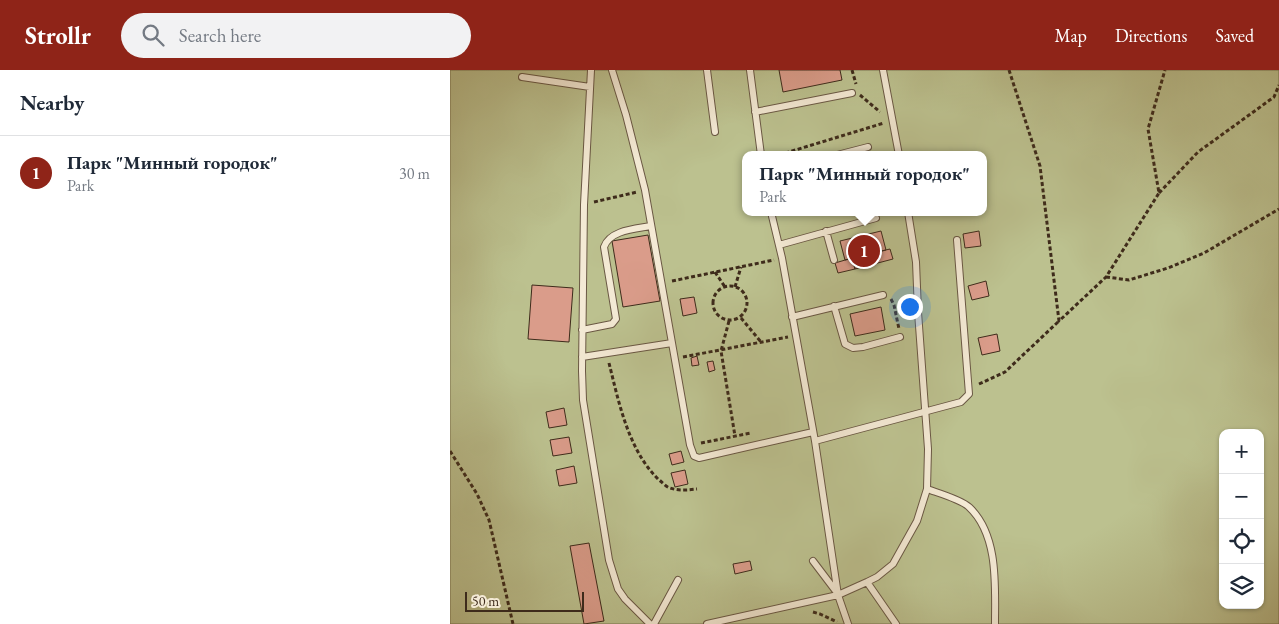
<!DOCTYPE html>
<meta charset="utf-8">
<style>
:root{--surface:#fff;--page:#f2f2f3;--text:#1f2937;--muted:#747a83;--line:#e0e1e3;--accent:#8f2418}
body{margin:0;font-family:"EB Garamond",serif;background:var(--page);color:var(--text)}
.controls{position:absolute;right:15px;bottom:15px;display:grid;overflow:hidden;border-radius:10px;box-shadow:0 1px 4px #0004}
.controls button{width:45px;height:45px;display:grid;place-items:center;padding:0;border:0;border-bottom:1px solid var(--line);background:var(--surface);color:var(--text);font:25px sans-serif}
.scale{position:absolute;left:15px;bottom:12px;width:119px;box-sizing:border-box;padding-left:5px;border:2px solid #3e2b1b;border-top:0;font-size:14px;line-height:18px;white-space:nowrap;color:#3e2b1b;-webkit-text-stroke:4px #f4ead5;paint-order:stroke}
.you{position:absolute;left:459px;top:236px;width:18px;height:18px;margin:-12px;border:4px solid #fff;border-radius:50%;background:#1a73e8;box-shadow:0 0 0 8px #1a73e833}
.badge{display:grid;place-items:center;width:32px;height:32px;border-radius:50%;background:var(--accent);color:#fff;font-size:16px;font-weight:700}
.pin{position:absolute;translate:-50% -50%;border:2px solid #fff;box-shadow:0 1px 5px #0006}
.popup{position:absolute;left:292px;top:81px;width:245px;height:65px;box-sizing:border-box;display:grid;place-content:center;border-radius:10px;background:var(--surface);filter:drop-shadow(0 1px 4px #0005);font-size:16px;white-space:nowrap;color:var(--muted)}
.popup b{font-size:19px;color:var(--text)}
.popup::after{content:'';position:absolute;left:50%;top:100%;margin-left:-10px;border:10px solid transparent;border-top-color:var(--surface)}
.list{margin:0;padding:0;list-style:none}
h2{display:flex;justify-content:space-between;align-items:center;height:65px;margin:0;padding:0 20px;font-size:21px}
h2 small{font-size:16px;font-weight:400;color:var(--muted)}
.list li{display:grid;grid-template-columns:32px 1fr auto;gap:15px;align-items:center;box-sizing:border-box;height:75px;padding:0 20px;border-top:1px solid var(--line)}
.list b{display:block;font-size:19px;white-space:nowrap}
.list p{margin:0;font-size:16px;white-space:nowrap;color:var(--muted)}
.list em{font-size:16px;font-style:normal;color:var(--muted)}
.icon{flex:none;width:28px;height:28px;fill:none;stroke:currentColor;stroke-width:2;stroke-linecap:round;stroke-linejoin:round}
.map{position:relative;flex:none;width:829px;height:554px;overflow:hidden}
header{display:flex;align-items:center;gap:30px;box-sizing:border-box;height:70px;padding:0 25px;background:var(--accent);color:#fff}
header strong{font-size:24px}
nav{display:flex;gap:28px;margin-inline-start:auto;font-size:18px}
.search{width:350px;height:45px;background:var(--page);display:flex;align-items:center;gap:12px;box-sizing:border-box;padding:0 18px;border-radius:28px;color:var(--muted);font-size:19px}
main{display:flex}
aside{flex:1;background:var(--surface)}
.map>svg:first-child{display:block}
.green{fill:#bcc18f;stroke:#7d7655;fill-rule:evenodd}
.building{fill:#da9c8a;stroke:#3e2b1b}
.lines{fill:none;stroke-linecap:round;stroke-linejoin:round}
.lane-casing{stroke:#6a5844;stroke-width:8}
.path{stroke:#3e2b1b;stroke-width:3;stroke-dasharray:4 2.5;stroke-linecap:butt}
.lane{stroke:#f4ead5;stroke-width:6}
</style>
<header>
<strong>Strollr</strong>
<div class="search"><svg class="icon" aria-label="search" viewBox="0 0 24 24"><circle cx="10" cy="10" r="6"/><path d="M15 15l6 6"/></svg>Search here</div>
<nav><a>Map</a><a>Directions</a><a>Saved</a></nav>
</header>
<main>
<aside>
<h2>Nearby<small></small></h2>
<ul class="list">
<li><span class="badge">1</span><div><b>Парк &quot;Минный городок&quot;</b><p>Park</p></div><em>30 m</em></li>
</ul>
</aside>
<div class="map">
<svg width="829" height="554" viewBox="0 0 829 554">
<rect width="100%" height="100%" fill="#eedfbf"/>
<filter id="stains"><feTurbulence type="fractalNoise" baseFrequency=".004" numOctaves="4"/><feColorMatrix values="0 0 0 0 .2 0 0 0 0 .09 0 0 0 0 .02 0 0 0 .5 -.17"/></filter>
<radialGradient id="worn" r=".72"><stop offset=".6" stop-color="#630" stop-opacity="0"/><stop offset="1" stop-color="#630" stop-opacity=".3"/></radialGradient>
<path class="green" d="M0,0H829V554H0ZM295,85H533V142H295ZM773,363H810V535H773Z"/>
<path class="building" d="M329,0H390L392,10L333,22Z
M431,161L436,180L395,190L390,171Z
M529,161L531,176L515,178L513,164Z
M198,165L210,231L173,237L162,171Z
M440,179L443,189L405,199L402,188Z
M402,188L405,199L388,203L385,193Z
M536,211L539,226L522,230L518,216Z
M82,215L123,218L119,272L78,269Z
M244,227L247,243L233,246L230,229Z
M431,237L435,260L405,266L400,244Z
M547,264L550,281L532,285L528,268Z
M247,286L249,295L242,296L241,288Z
M263,291L265,300L259,302L257,292Z
M114,338L117,355L99,358L96,342Z
M119,367L122,383L103,386L100,370Z
M231,381L234,392L222,395L219,384Z
M124,396L127,413L109,416L106,400Z
M235,400L238,414L225,417L221,403Z
M139,473L154,551L134,554L120,476Z
M300,491L302,500L285,504L283,494Z"/>
<g class="lines">
<g class="lane-casing">
<path id="lane" d="M141,0L134,135L132,301L133,330L159,490L168,519L175,529L200,554
M162,0L176,45L195,120L240,375L244,386L249,388L363,362
M257,0L265,62
M300,0L311,85
M433,0L449,85
M72,7L140,17
M305,42L402,23
M387,85L418,77
M321,142L332,188L365,371L388,525L398,554
M376,161L384,190
M329,175L426,148
M384,236L395,274L403,278L413,277L450,267
M342,247L433,225
M132,260L162,254L166,249L154,177C160,160 185,159 201,156
M132,287L222,273
M365,371L511,332L519,324L507,170
M477,419C488,423 510,429 519,437C549,465 545,517 545,554
M363,491L388,524
M417,512L446,554
M204,554L228,510
M257,554L388,525L417,512L427,507L443,494L467,451L477,419L478,379L468,242L466,192L458,142"/>
</g>
<path class="path" d="M402,0L406,14
M559,0L590,96L609,251L656,207L709,123L698,59L715,0
M410,25L430,42
M329,85L434,53
M709,123L748,82L824,27L829,15
M144,132L187,122
M265,202L275,217
M656,207L679,210L718,198L754,183L829,139
M222,211L324,190
M263 233a17 17 0 1 1 34 0a17 17 0 1 1-34 0Z
M285,217L291,197
M441,229L444,235L449,259
M291,248L311,272
M279,251L271,281L285,366
M233,287L338,267
M159,293C169,333 178,379 208,409C212,412 216,417 220,418C229,421 238,420 247,419
M529,314L555,302L609,251
M251,373L301,363
M0,381L27,424L39,450L63,554
M363,542L370,544L387,552"/>
<use href="#lane" class="lane"/>
</g>
<rect width="100%" height="100%" filter="url(#stains)"/>
<rect width="100%" height="100%" fill="url(#worn)"/>
</svg>
<div class="controls">
<button>+</button>
<button>−</button>
<button><svg class="icon" aria-label="locate" viewBox="0 0 24 24"><circle cx="12" cy="12" r="6"/><path d="M12 2v4M12 18v4M2 12h4M18 12h4"/></svg></button>
<button><svg class="icon" aria-label="layers" viewBox="0 0 24 24"><path d="M12 4l9 5-9 5-9-5zM3 14l9 5 9-5"/></svg></button>
</div>
<div class="scale">50 m</div>
<div class="you"></div>
<div class="pin badge" style="left:414px;top:181px">1</div>
<div class="popup"><b>Парк &quot;Минный городок&quot;</b>Park</div>
</div>
</main>
